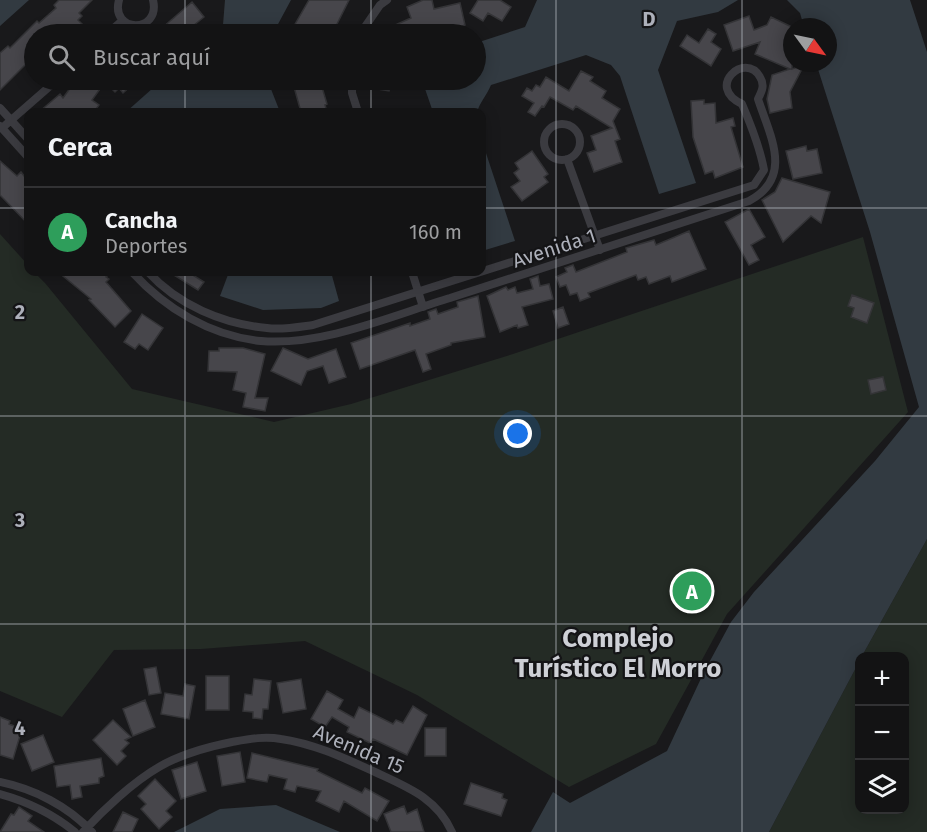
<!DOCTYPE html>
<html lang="es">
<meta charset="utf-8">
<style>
:root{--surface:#131314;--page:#1c1c1d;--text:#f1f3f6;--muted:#9d9ea0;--line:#323234;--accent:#e4b649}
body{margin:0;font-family:"Fira Sans",sans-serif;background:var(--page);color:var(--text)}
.controls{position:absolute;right:18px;bottom:18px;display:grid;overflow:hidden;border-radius:12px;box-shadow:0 3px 15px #0003}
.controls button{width:54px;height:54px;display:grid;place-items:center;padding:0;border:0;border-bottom:2px solid var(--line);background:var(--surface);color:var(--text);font:30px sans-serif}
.compass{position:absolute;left:783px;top:18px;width:54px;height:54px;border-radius:50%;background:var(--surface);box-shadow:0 3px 15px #0003;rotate:123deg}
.you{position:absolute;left:518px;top:434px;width:21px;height:21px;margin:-15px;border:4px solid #fff;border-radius:50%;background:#1a73e8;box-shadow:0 0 0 9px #1a73e833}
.badge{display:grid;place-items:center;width:39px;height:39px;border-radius:50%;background:var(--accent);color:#fff;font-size:20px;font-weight:700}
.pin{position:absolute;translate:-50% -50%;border:3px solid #fff;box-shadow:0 2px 6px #0006}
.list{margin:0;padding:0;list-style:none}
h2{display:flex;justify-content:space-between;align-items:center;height:78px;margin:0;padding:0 24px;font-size:26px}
h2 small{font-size:20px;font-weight:400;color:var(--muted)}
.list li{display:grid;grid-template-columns:39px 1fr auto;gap:18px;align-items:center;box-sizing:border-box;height:90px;padding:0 24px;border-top:2px solid var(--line)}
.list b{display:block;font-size:22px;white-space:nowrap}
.list p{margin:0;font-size:20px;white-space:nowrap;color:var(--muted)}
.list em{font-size:20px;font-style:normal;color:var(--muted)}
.icon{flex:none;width:33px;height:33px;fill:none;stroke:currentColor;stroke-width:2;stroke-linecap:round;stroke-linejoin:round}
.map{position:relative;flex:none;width:927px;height:832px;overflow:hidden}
.search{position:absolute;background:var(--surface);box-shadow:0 3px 15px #0003;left:24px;top:24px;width:462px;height:66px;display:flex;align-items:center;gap:15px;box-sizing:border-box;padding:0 21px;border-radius:33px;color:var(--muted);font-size:22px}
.panel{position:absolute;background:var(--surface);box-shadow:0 3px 15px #0003;left:24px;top:108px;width:462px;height:168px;border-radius:12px}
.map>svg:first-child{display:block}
.green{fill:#242b25}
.water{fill:#323a41}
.building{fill:#47464b;stroke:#343437;stroke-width:1.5}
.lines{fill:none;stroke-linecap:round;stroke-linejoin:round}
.street{stroke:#3b3b40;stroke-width:8}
.grid{fill:none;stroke:#adb0ba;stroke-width:1.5;stroke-opacity:0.55}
.labels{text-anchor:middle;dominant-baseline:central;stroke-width:4.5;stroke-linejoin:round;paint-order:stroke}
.street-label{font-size:20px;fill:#adb0ba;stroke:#141416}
.district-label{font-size:26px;font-weight:bold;fill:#ced0d6;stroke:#141416}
.grid-label{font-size:20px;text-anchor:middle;font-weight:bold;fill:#adb0ba;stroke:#141416;stroke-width:4.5;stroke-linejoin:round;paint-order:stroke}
</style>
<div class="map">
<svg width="927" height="832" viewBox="0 0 927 832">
<rect width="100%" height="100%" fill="#19191b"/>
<path class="green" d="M0,234L28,265V272H34L45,283L132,389L274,422L351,404L513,354L863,237L908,412L727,614L656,744L569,787L417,695L305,641L201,649L114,650L62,717L0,691Z
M927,539V832H769L859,662L860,810H904V656H862Z"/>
<path class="water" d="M0,0H29L0,26Z
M225,0H291L277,26L275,34H212L223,25Z
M537,0H738L718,12L677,21L658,70L696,183L659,194L620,76L611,65L586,55L491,85C487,95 480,102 477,112H433L424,86L425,80H476V43L525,27Z
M787,0H910L927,52V539L862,656H860L859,662L769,832H531L553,792L570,803L667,751L704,672L731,622L754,592L875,461L919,407L870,232L816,63H828V27H804L800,13Z
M162,80H270L269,84L280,112H126Z
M482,141L515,241L482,251Z
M229,272H331L339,301L321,308L263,310L220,296Z
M276,805L340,832H174L220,809Z"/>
<path class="building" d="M59,0H92L79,13L82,16L78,20L85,27L78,34H74L68,29L62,34H34V56L0,90V53L8,46L10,48L37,21L39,23L56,8L54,5Z
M309,0H349L332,34H309L294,26Z
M423,0H432L434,9L460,3L465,25L462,26L463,32L451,34L450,29L431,34L428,25L406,34H389L386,29L411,18L407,7Z
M478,0H500L511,7L502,21L488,13L483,21L470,13Z
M192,2L204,17L183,34H168L162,28Z
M749,16L754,30L767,25L771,17L792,27V69L804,65L790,92L792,108L770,113L767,99L772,75L790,69L755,54L760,42L733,51L724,25Z
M708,29L716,34L711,42L721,49L711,66L680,46L687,35L699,43Z
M581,71L593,77L590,81L606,91L602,98L620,109L613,121L620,139L615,141L622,162L594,172L587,153L596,150L591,136L612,128L576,106L573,110L550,97L544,107L542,106L535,116L528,112L534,103L522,96L527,88L532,91L536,85L540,87L546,77L569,91Z
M76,80H129L133,84L123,93L119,88L115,92L105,82L92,100L99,105L94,112H39L60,94L63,98Z
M320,80L327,104L325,105L327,112H301L294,87Z
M372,80H391L389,91L371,88Z
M704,100V104L715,103L716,123L733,118L735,126L731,127L743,167L715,178L713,171L705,174L693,137L691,101Z
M806,146L807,151L817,149L822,173L793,179L786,151Z
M532,151L548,174L544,177L548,182L522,201L511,187L520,181L514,173L519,169L515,163Z
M0,161L17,176L21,172L28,181V224L0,195Z
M782,178L830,192L821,223L811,216L783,242L762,200L775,192Z
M749,209L765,237L751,245L759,260L749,265L725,222Z
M689,231L706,269L672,282L670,276L649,284L646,277L638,280L636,275L588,293L590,297L580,301L577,293L570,295L566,285L560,287L556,277L567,272L565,268L573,265L576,272L627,252L626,248L654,240L656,245Z
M58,272H111L106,277L109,279L106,282L131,311L115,327L89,300L91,299Z
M169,272H188L204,282L198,290Z
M538,276L540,286L549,284L553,299L522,307L528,325L518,328L517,325L500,332L487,296L506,287L508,290L515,287L517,293L533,289L530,279Z
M852,295L874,303L867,323L851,317L854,308L848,306Z
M478,296L485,337L451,343V345L426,354L431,369L423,372L415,350L360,369L351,343L410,323V326L430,319L428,312L436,309L438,314L458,307L457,302Z
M563,307L569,324L558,328L553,311Z
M142,314L163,328L148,350L139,344L135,349L124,342Z
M219,348H243L265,354L255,398H268L265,411L243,407L246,393L233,390L237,372L208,371L209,351H219Z
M283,348L308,359L336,349L346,377L329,383L323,366L307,371L301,385L271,371Z
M883,377L886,390L871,394L868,380Z
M156,667L161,693L149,695L144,669Z
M206,676H229V710H206Z
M254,679L271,681L268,709H263L262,719L253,718V712L243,711L245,694L252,695Z
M301,679L306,709L283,713L277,683Z
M185,684L195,686L189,719L161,714L165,693L183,696Z
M327,691L343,700L338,709L354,718L359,707L393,724L396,720L403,723L413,706L427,715L407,755L373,739L370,743L347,732L349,727L332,717L325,727L311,719Z
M145,700L155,727L133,736L123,709Z
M0,717L10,721L9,724L22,729L13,759L0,755Z
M113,720L131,737L125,740L129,743L121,751L126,756L117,765L93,740Z
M425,728H446V756H425Z
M43,735L54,762L32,771L21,744Z
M240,752L245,782L222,786L217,756Z
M252,753L318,769L317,771L362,793L365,788L389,801L377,821L344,801L339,812L316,801L321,791L297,786L295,792L284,789L287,779L269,775L267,782L247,778Z
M101,758L104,776L99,778V783L80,786L82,797L72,799L70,785L57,787L54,766Z
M197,762L206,791L181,799L172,770Z
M155,779L176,801L166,811L172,817L159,829L141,809L146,804L138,796Z
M471,783L503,794L502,798L507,800L501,816L464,804Z
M404,806L407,814L417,809L424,832H391L384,814Z
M19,807L32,816L28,821L44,832H0L11,814L14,815Z
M123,812L138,819L132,832H113Z"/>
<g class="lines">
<path class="street" d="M119,0C110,33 161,34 153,0
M107,34L123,20
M360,34L380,5L387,0
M352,80V93L358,112
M0,108L28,139
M544 142a18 18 0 1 1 36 0a18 18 0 1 1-36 0Z
M0,126L28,157
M2,128L57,80
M567,159L600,250
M132,272C165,308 210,336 261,341C323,346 391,316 450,298C550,266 650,234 749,201C794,177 770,136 758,99C762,91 765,85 760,77C745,51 705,87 742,104C751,125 760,147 764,170L754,185L313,325C298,327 282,330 267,328C223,324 178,305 148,272
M412,272L423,307
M0,782C34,789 68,806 92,832
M0,794C29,802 52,813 75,832
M83,832C103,810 133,782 159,767C181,754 207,747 232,742C249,739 264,736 281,739C315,744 344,758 375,772C407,787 437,798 452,832"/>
</g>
<path class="grid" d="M185,0V34M371,0V34M556,0V832M742,0V832M185,80V112M371,80V112M0,208H28M482,208H927M185,272V832M371,272V832M0,416H927M0,624H927"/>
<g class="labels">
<g class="street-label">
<text transform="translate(554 248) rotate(-18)">Avenida 1</text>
<text transform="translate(359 749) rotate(23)">Avenida 15</text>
</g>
<g class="district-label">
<text x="618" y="638">Complejo<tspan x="618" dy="30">Turístico El Morro</tspan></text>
</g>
</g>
<g class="grid-label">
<text x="649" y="26">D</text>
<text x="20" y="319">2</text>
<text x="20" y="527">3</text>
<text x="20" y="735">4</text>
</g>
</svg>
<div class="controls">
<button>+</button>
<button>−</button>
<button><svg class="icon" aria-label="layers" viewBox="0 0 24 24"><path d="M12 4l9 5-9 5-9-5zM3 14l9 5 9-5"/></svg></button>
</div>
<svg class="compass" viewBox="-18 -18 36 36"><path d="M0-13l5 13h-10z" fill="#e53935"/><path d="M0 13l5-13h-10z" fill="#9d9ea0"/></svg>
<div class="you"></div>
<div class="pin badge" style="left:692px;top:591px;background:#2e9e5b">A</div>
<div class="search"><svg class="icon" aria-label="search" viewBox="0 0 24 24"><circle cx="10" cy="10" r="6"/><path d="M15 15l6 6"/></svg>Buscar aquí</div>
<section class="panel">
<h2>Cerca<small></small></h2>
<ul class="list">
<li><span class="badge" style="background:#2e9e5b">A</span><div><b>Cancha</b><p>Deportes</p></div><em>160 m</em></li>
</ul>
</section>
</div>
